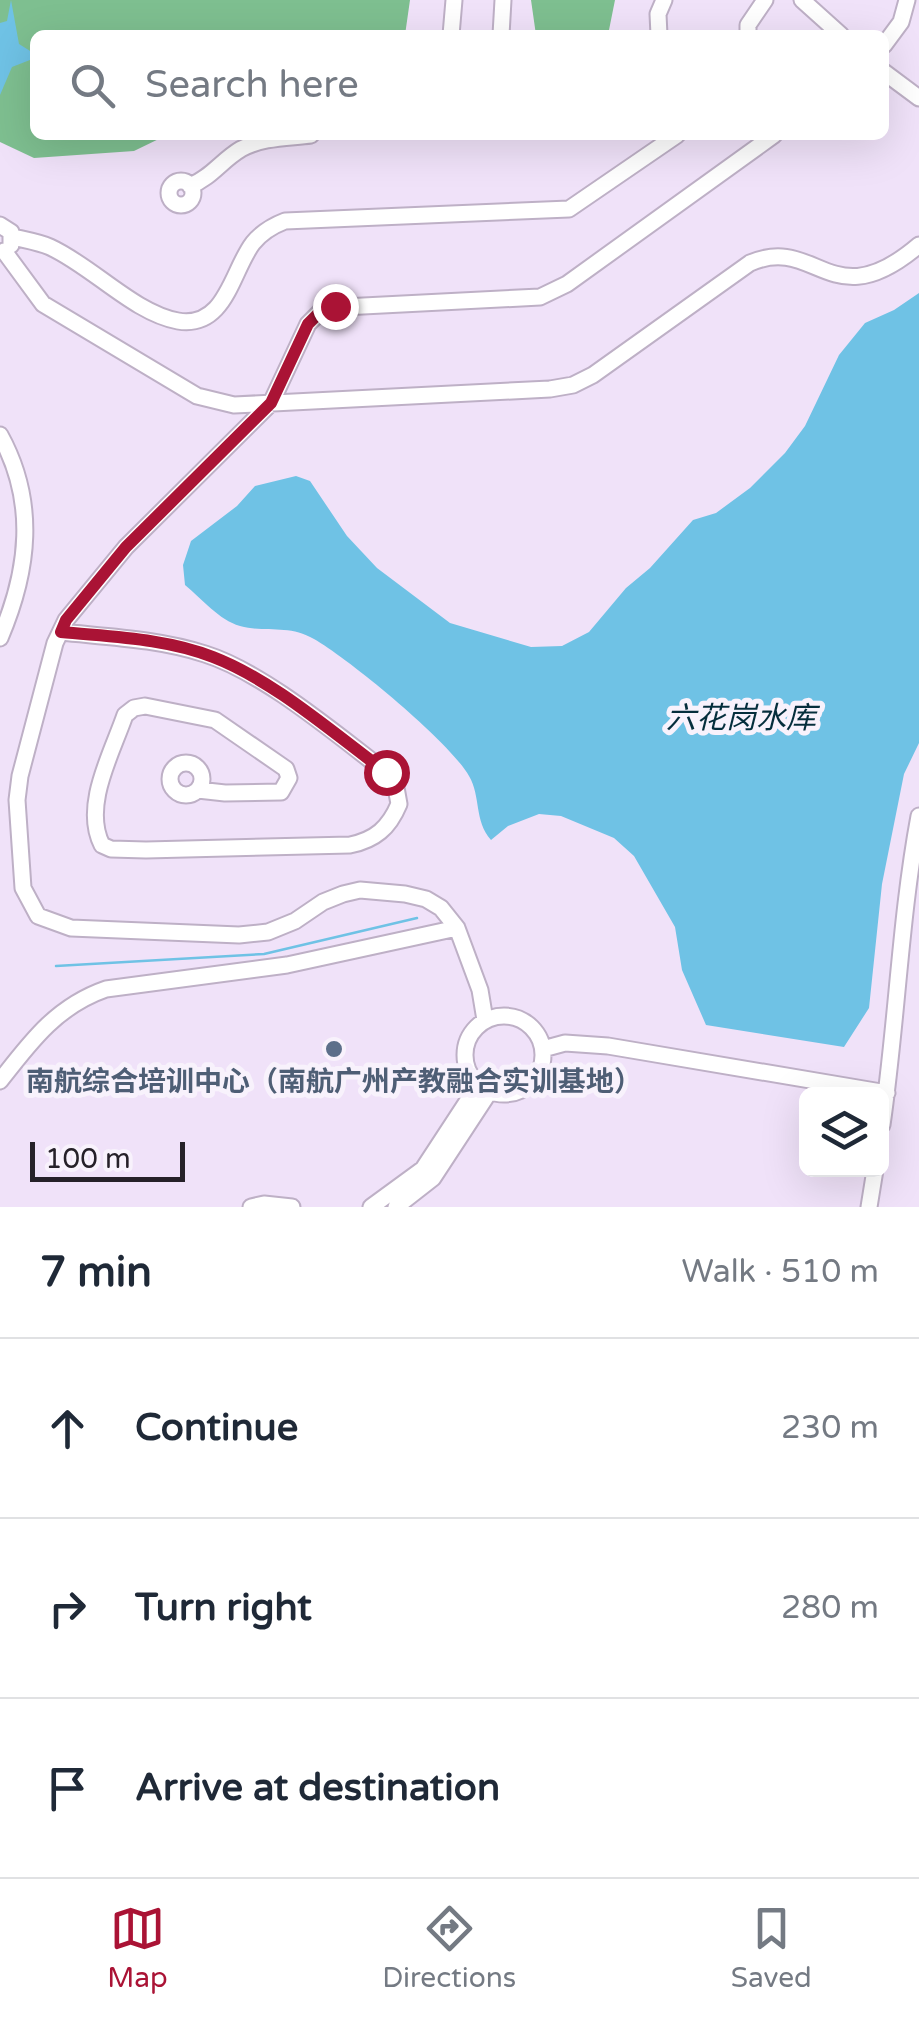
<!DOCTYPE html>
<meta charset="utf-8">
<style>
:root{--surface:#fff;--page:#f6f6f7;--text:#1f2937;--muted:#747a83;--line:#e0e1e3;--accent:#aa1335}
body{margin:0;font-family:"Varela Round","Noto Sans SC",sans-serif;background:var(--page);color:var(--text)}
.controls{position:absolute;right:30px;bottom:30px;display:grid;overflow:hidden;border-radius:15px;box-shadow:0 10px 40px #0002}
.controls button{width:90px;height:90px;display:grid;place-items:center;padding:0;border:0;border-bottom:2px solid var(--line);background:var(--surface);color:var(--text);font:50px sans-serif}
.scale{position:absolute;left:30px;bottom:25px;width:155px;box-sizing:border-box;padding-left:10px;border:5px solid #262129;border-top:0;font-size:28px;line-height:35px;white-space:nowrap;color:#262129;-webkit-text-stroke:8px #f8f2fc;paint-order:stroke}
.stop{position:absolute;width:30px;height:30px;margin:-22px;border:8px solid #aa1335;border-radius:50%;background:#fff}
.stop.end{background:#aa1335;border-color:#fff;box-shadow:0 2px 10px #0008}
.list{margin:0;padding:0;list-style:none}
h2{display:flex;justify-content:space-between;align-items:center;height:130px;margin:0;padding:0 40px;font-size:42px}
h2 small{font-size:32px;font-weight:400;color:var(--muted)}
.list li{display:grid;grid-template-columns:65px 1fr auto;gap:30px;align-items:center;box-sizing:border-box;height:180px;padding:0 40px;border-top:2px solid var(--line)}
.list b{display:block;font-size:38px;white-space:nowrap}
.list em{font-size:32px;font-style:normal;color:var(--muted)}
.icon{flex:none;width:55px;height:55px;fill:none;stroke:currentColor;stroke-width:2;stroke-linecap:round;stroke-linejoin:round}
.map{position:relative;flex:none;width:919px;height:1207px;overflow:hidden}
.search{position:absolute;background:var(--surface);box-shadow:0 10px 40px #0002;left:30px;right:30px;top:30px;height:110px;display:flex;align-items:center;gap:25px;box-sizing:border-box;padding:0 35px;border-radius:15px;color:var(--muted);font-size:38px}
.sheet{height:670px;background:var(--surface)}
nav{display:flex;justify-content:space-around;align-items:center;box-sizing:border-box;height:140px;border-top:2px solid var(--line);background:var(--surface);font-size:28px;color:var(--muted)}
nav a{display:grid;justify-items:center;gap:5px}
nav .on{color:var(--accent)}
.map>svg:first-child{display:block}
.forest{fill:#7ebf90}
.water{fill:#6fc2e5}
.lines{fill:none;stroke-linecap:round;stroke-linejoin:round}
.stream{stroke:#6fc2e5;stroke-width:2.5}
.minor-casing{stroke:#beb0c6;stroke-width:19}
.minor{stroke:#fff;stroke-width:15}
.route{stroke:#aa1335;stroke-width:12}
.service-dot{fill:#5c6f8a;stroke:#f8f2fc;stroke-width:4}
.labels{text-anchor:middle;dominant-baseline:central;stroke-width:10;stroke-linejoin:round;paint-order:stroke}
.service-label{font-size:28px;font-weight:bold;fill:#4e5e75;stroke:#f8f2fc}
.water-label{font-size:30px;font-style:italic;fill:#052e3c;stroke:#f8f2fc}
</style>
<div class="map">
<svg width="919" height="1207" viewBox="0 0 919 1207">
<rect width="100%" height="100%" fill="#f0e2f9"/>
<path class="forest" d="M0,0H410L405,35H35V135H167L134,151L34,158L0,142Z
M531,0H615L608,35H536Z"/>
<path class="water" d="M11,0L19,44L35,54V58L12,67L0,95V23L7,21Z
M919,293V743L904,774L882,884L869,1008L844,1047L706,1025L682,970L675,927L634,856L614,838L561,816L539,814L508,826L491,840C474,821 481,796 469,776C450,742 349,659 314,639C289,624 266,633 240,626C219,620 202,599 185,585L183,565L191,541L237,506L255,486L296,476L310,481L347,536L377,568L450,623L531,647L562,646L589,632L626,588L650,568L693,520L716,513L750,488L785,453L805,426L839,355L865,323L894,310Z"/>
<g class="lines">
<path class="stream" d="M56,966L264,954L417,918"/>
<g class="minor-casing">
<path id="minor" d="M802,0L841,35
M451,35L454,0
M501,35L503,0
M659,35L658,14L664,0
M748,35V25L765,0
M884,45L901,22L907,0
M884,72L919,98
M169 193a12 12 0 1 1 24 0a12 12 0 1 1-24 0Z
M190,186C212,177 222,160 241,149C263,137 287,138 311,135
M0,225L11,232V245
M13,237C25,240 39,242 50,247C92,266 134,313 178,321C226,329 232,270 253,243C262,232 272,226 285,221L569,209L677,135
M4,251L43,304L197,396L234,405L550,389L573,385L593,375L750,263C817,234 831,320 919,245
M0,435C37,502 29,570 0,638
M61,632C109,637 159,639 205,654C263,672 337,735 386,772L395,782L399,804C389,828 375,840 350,845L146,850L111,849L102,845C82,806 112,753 125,715L134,708L145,706L215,720L286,769L289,778L281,792L225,793L198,790
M170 779a16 16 0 1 1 32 0a16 16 0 1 1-32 0Z
M465 1055a39 39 0 1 1 78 0a39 39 0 1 1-78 0Z
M485,1020L480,990L457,928L441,908L426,899L405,894L360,890L343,894L323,902L295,921L268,932L239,935L71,928L38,916L23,888L17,800L20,776L55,643L66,620L126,547L271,403L308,324L324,308L540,297L567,284L774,135
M543,1049L565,1043L608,1046L887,1093
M0,1081C31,1041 57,1006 106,989L287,965L457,928
M882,1125C897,1022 900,918 919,816
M251,1207L264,1204L292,1207
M371,1207L423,1169L478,1085
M396,1207L433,1178L490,1091
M869,1207L875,1170"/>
</g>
<use href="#minor" class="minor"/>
</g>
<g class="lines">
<path class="route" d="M335,306L324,308L308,324L271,403L126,547L66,620L61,632C111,637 165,638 213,657C273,680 333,733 386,772"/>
</g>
<circle class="service-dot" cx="334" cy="1049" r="10"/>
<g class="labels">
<g class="service-label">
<text x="334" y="1082">南航综合培训中心（南航广州产教融合实训基地）</text>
</g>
<g class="water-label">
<text x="741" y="718">六花岗水库</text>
</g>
</g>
</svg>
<div class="controls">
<button><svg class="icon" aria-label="layers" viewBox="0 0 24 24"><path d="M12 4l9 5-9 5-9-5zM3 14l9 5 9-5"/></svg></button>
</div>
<div class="scale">100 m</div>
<div class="stop" style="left:386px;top:772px"></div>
<div class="stop end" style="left:335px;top:306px"></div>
<div class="search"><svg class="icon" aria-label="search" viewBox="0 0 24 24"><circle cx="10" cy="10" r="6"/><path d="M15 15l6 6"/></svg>Search here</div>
</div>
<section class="sheet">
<h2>7 min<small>Walk · 510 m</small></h2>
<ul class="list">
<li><svg class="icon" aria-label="ahead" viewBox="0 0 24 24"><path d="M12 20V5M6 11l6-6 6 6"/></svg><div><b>Continue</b></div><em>230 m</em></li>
<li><svg class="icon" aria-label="right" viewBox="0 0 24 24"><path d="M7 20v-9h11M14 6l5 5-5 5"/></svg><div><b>Turn right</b></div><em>280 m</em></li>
<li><svg class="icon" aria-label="arrive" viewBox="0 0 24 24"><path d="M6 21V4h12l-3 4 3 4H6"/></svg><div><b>Arrive at destination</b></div></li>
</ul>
</section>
<nav>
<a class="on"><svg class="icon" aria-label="map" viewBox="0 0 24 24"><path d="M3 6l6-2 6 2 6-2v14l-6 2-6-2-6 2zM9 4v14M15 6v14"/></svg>Map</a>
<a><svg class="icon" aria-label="directions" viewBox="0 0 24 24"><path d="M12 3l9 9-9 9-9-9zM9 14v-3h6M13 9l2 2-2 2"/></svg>Directions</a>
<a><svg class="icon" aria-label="saved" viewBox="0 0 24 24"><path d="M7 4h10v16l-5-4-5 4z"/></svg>Saved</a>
</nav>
